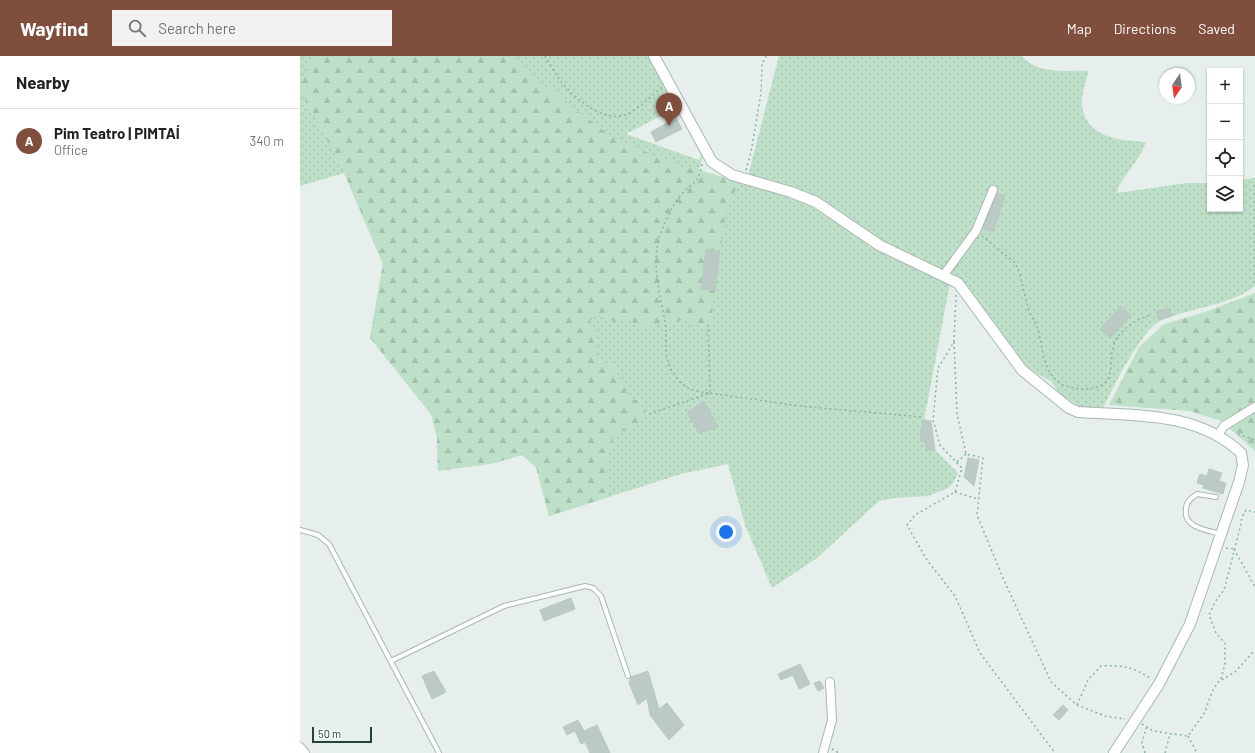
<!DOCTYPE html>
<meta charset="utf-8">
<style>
:root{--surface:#fff;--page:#f2f2f2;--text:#222;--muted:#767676;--line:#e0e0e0;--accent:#804e3d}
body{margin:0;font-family:Barlow,sans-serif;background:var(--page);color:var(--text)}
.controls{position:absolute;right:12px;top:12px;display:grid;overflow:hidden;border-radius:0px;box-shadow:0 1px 3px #0004}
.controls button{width:36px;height:36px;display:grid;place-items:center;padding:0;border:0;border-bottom:1px solid var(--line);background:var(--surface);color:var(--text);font:20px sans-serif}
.compass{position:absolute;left:859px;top:12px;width:36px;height:36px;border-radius:50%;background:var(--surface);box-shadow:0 1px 3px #0004;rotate:193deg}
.scale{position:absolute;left:12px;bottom:10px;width:60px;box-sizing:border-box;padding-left:4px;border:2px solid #24423a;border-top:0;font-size:11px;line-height:14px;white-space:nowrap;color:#24423a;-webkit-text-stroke:3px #f7fbf9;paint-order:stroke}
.you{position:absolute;left:426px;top:476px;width:14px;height:14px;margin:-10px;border:3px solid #fff;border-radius:50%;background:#1a73e8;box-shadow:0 0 0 6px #1a73e833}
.badge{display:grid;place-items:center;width:26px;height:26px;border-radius:50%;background:var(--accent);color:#fff;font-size:13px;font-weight:700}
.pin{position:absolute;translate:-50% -33px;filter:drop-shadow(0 1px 2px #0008)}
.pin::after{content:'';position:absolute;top:21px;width:14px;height:12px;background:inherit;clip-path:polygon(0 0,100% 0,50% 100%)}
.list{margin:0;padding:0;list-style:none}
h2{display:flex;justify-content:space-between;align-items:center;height:52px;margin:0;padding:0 16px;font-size:17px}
h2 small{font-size:13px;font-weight:400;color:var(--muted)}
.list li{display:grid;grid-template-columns:26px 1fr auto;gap:12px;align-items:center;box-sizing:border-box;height:64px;padding:0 16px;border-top:1px solid var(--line)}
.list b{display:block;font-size:15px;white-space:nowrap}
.list p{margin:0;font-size:13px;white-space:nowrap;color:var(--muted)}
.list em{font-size:13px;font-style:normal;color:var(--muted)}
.icon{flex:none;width:22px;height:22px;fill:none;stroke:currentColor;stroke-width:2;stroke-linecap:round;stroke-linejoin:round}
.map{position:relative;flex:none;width:955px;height:697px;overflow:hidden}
header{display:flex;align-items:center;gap:24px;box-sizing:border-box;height:56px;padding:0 20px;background:var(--accent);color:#fff}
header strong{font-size:19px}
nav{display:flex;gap:22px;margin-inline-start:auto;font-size:14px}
.search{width:280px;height:36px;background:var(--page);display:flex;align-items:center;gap:10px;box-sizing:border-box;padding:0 14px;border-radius:0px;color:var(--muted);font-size:15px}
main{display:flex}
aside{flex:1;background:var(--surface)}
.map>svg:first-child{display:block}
.grass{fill:url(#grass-dots);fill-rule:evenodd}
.forest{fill:url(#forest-firs)}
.building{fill:#bbcac4;stroke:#b8c9c2}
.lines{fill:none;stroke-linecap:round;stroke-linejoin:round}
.service-casing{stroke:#a8b8b2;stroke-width:6}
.minor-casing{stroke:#a8b8b2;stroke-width:10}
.tertiary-casing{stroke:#a8b8b2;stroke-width:12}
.path{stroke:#86b3a5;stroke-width:1.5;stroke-dasharray:2 3;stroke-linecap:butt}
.service{stroke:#fff;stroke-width:4}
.minor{stroke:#fff;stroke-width:8}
.tertiary{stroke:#fff;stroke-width:10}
</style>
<header>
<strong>Wayfind</strong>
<div class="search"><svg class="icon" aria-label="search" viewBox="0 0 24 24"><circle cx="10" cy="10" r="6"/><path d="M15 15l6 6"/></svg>Search here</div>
<nav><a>Map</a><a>Directions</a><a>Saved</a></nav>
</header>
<main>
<aside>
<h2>Nearby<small></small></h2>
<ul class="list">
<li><span class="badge">A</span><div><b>Pim Teatro | PIMTAÍ</b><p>Office</p></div><em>340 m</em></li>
</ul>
</aside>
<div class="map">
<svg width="955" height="697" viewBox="0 0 955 697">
<defs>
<pattern id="grass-dots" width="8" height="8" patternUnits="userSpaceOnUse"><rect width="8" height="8" fill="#bfe0c8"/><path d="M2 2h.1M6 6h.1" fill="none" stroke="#a4c1ad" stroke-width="1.8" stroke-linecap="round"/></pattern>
<pattern id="forest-firs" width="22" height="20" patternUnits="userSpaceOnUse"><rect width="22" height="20" fill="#bfe0c8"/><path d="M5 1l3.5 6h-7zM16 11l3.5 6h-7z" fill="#a4c1ad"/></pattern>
</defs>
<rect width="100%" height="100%" fill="#e6efeb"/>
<path class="grass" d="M0,0H350L403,100L399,114L480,137L508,148L556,180L586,197L650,227L624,364L635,394L658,417L654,426L648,432L628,440L594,442L579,445L517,502L472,532L445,469L428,408L381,418L249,460L236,411L222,399L195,407L138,415L137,381L131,358L70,282L83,208L44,117L0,130ZM376,52L401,99L399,104L326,78Z
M479,0H722C737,19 767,14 789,15C786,25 781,39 782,49C786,83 820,84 846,86L842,96L818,131L817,137L887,127H910V153H940V124L955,122V230C930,250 888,252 860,265C843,272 810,336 802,355L780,351L761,339L751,325L723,310L666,229L651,219L652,216L645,213L643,215L632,209L630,210L597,195L549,167L448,120Z"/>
<path class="forest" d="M13,0H212L237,23L313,82L375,108L441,126L430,143L426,153L410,273L386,264L367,266L345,272L339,271L331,265L315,266L299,260L292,262C286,271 295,273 297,282C298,290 294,296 299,304L312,310L316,315L323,325L328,340L340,346L345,355C344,378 325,368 313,382L308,406L309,441L249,460L236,411L222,398L195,407L138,415L137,381L131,358L70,282L83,208L44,116L0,33Z
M955,237V395L921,365L890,355L809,349L839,291L864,268L905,256Z"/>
<path class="building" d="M375,60L382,73L356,86L351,76L367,67L366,65Z
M698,137L705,140L693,176L683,172Z
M406,193L420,195L415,234L401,233Z
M821,250L831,259L810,282L800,273Z
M869,252L872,260L859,264L856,255Z
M404,345L418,371L399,377L387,357Z
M624,364L631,365L635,394H627L625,386L620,385L621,374Z
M668,402L679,404L674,430L664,421Z
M909,413L922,417L919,425L926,427L923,438L903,432L904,429L897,427L900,418L907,420Z
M271,542L275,553L244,565L240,554Z
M500,608L510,628L499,633L493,619L481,624L478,618Z
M134,615L146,636L132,643L122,620Z
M348,615L359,653L367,647L384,669L369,684L350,659L347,642L338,649L329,627L331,621Z
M520,625L524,632L518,635L514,627Z
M763,649L768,654L759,664L753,659Z
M278,664L284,675L297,669L310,697H290L285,686L281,688L275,675L267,679L263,671Z"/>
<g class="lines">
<g class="service-casing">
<path id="service" d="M916,441L897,438C891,442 886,446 886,453C883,472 907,474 921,478
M0,474L18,479L29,488L139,697
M91,605L204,550L285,530L293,532L301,540L328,620"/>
</g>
<g class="minor-casing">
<path id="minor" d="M643,220L676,175L693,134
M918,379L924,370L955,351
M0,691L5,697
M523,697L532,664L530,626"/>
</g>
<g class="tertiary-casing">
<path id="tertiary" d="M354,0L412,106L432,119L491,136L516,146L579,189L658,227L722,314L769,352L778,356C834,360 897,355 941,397L943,409L939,426L890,568L859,628L814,697"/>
</g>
<path class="path" d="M245,0C251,10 257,22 266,31C278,45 305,66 325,59C338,54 351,40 362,31
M402,108C397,132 394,123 381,139C372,149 366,164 361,176C350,205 360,237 365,266C368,287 361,302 376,321C384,333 396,336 410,337L408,268
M446,114L451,96L461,37L462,8L466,0
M682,180L715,207L718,213C723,227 725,243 730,257C733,263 736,268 738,274C745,300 743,330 780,333C790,333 798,333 806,326C812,318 811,306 812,296C814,277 833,265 850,259
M656,239L654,286L638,312L633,364L640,389L662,412L655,436L615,459L607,469L627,504L655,540L680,597L755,697
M654,286L657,358L666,398L683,402L677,459L703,522L751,626L777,649L805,660L825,663
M349,358L410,337L499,350L622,361
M938,378L955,384
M657,406L666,398
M655,436L678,443
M926,492L934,493
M934,493L955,531
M921,623L925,608V587L916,577L909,559L915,546L924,534L940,472L942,461L946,454L955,456
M777,649L788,624L801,610C825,609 832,611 852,623
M842,668L853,675L888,680L905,656L912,636L918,626L935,616L955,594
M888,680L897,697
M532,693L539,697
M845,697L842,687L846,672
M865,697L870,678"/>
<use href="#service" class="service"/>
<use href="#minor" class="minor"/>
<use href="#tertiary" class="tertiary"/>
</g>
</svg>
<div class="controls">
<button>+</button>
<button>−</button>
<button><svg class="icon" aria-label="locate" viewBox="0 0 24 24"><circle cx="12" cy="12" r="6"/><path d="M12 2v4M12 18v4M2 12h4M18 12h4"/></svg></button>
<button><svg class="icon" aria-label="layers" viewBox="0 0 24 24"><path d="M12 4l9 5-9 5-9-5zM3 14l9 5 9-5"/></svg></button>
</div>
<svg class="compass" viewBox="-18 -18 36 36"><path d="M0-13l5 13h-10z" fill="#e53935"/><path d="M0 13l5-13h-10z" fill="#767676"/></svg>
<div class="scale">50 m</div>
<div class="you"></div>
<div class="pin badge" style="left:369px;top:70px">A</div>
</div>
</main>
